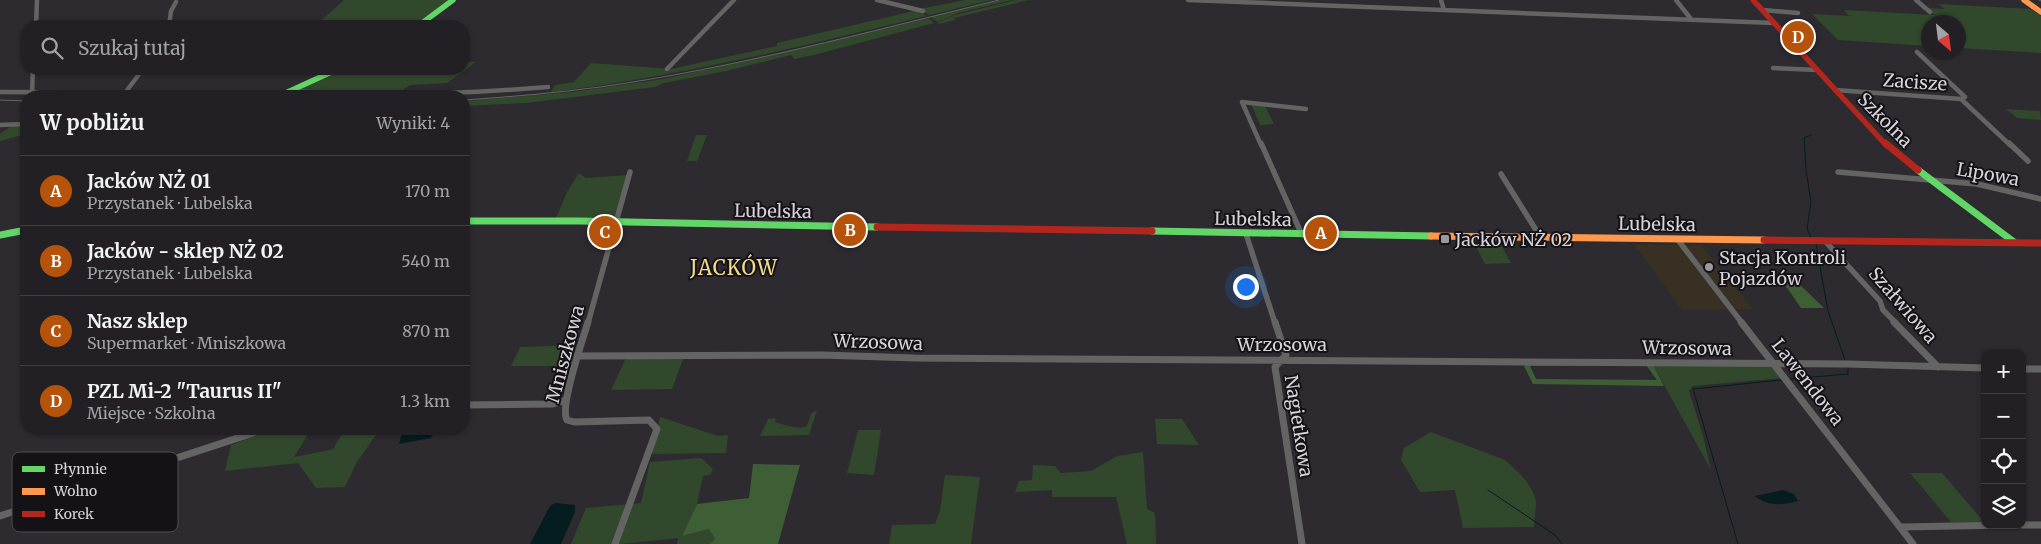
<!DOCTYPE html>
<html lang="pl">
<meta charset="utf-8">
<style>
:root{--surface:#222024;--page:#2a282c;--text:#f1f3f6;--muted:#a2a3a6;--line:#3f3e41;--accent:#b45309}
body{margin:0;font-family:Merriweather,serif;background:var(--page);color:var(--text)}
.controls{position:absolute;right:15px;bottom:15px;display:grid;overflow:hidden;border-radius:10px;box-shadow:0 1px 4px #0004}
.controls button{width:45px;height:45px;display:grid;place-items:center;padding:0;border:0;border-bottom:1px solid var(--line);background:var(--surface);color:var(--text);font:25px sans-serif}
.compass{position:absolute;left:1921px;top:15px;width:45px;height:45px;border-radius:50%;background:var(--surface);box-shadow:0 1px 4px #0004;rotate:152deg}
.you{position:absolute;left:1245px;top:286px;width:18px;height:18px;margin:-12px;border:4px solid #fff;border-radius:50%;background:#1a73e8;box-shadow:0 0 0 8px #1a73e833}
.badge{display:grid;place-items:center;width:32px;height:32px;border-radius:50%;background:var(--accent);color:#fff;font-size:16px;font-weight:700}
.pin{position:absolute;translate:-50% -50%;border:2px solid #fff;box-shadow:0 1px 5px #0006}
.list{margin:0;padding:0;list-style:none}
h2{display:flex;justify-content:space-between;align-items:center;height:65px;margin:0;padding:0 20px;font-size:21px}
h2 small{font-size:16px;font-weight:400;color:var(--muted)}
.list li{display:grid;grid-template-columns:32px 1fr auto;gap:15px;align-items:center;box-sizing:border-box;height:70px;padding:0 20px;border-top:1px solid var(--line)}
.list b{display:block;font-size:19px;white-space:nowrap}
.list p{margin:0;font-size:16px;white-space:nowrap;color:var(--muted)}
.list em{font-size:16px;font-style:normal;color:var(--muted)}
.icon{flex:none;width:28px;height:28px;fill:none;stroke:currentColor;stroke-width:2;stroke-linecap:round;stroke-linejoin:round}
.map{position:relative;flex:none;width:2041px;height:544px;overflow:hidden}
.search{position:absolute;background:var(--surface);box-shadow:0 1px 4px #0004;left:20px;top:20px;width:450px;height:55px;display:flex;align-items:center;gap:12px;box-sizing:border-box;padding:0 18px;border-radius:20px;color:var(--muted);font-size:19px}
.panel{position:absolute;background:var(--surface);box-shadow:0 1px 4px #0004;left:20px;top:90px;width:450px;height:345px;border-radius:20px}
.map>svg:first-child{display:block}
.commercial{fill:#373023}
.green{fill:#31482c}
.forest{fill:#3e5f36;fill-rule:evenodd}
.water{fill:#051d1f}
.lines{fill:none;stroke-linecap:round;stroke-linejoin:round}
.stream{stroke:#051d1f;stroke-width:1}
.street-far2{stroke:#656464;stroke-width:4.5}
.street-far1{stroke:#656464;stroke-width:5.5}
.street{stroke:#656464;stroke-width:7}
.fast-far1{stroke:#63d668;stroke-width:5.5}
.fast{stroke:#63d668;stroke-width:7}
.slow-far1{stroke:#ff974d;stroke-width:5.5}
.slow{stroke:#ff974d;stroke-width:7}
.jam-far1{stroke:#b3261e;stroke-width:5.5}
.jam{stroke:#b3261e;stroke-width:7}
.rail{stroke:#686669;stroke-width:1}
.poi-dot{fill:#9b989e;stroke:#141216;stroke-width:2}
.labels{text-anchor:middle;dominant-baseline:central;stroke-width:4;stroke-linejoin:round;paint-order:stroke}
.street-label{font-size:18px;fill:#d6d3d9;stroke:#141216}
.poi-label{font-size:18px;fill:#d6d3d9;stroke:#141216;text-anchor:start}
.quarter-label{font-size:20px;letter-spacing:1px;fill:#efda8c;stroke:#141216}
.key{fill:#141216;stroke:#4e4c50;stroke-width:1}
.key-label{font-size:14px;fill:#d6d3d9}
</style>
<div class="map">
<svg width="2041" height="544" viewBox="0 0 2041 544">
<rect width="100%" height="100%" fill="#2d2b30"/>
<path class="commercial" d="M1634,244L1680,245L1731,310H1682Z
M1685,244L1701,245L1753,309H1734Z"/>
<path class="green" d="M344,0H449L413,26H315Z
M965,0H992L929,15L920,9Z
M1001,0H1012L958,13L938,22L930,17Z
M1016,0H1029L954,18L955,20L939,24L937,23L955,15Z
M1938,4L2031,9L2041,16V53L1959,48L1958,22H1928V46L1838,40L1812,14L1849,16L1844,10L1934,15L1927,8L1944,9Z
M918,10L926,16C802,46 678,77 551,92L555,85L574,82L591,63L671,69L777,46V43Z
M928,18L934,23L814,55L794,59L791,55L726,71L664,83L655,87L526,103L464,106V101L573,92L663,79L781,53Z
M464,62H476L447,83L410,85L399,93L288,94L342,69H464Z
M1251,104H1264L1274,124L1260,125Z
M2006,109L2040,111L2041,120L2017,118Z
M13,125H26V134L0,141V134Z
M696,135H707L697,161H687Z
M579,173L586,178L629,175L614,219L556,218L567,192Z
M1474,243H1500L1511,263L1485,264Z
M580,345L574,366H511L520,347Z
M626,358L683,359L672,389L611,390Z
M1652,363L1774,364L1784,378L1693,386L1689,391L1703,436L1711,470Z
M817,410L809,435L760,436L768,419L776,418L775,422C784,425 798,430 807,426L811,413Z
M660,417L718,436L728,435L726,453L652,454Z
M1155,419H1182L1199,445L1157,444Z
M274,429H311L294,457L334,449L336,443L346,429H380L357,462L345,487L316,488L298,463L225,471L231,445Z
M858,430H881L874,475L847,473Z
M1431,432L1505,460C1517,470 1535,487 1536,503C1536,511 1534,519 1534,527L1463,528L1455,490L1420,492L1401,460L1404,448Z
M1143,452L1147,509L1155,513L1156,544H1127L1116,497H1052V490L1015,492L1019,481L1032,480L1033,465L1055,466L1061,473L1091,471L1117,456Z
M701,458L713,469L710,475L703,476L697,504L682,536L709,529L715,539L709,544H677L678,538L621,544H571L586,508L641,503L650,462Z
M1910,473H1942L1984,522H1951Z
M945,475L980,477L971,544H889L892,525L935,524L940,510Z"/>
<path class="forest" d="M1783,282L1798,283L1824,308H1801Z
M1522,362L1652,363L1664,386L1533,384ZM1646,365L1657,380L1536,379L1530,366Z
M753,464L800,465L778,544H709L715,539L709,529L682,536L697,504L749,498Z"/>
<path class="water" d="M419,429H436L431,438L399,444L402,432Z
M1783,490L1794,494L1798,501C1783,505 1768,507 1755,496Z
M555,503L575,505V512L561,544H530L550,506Z"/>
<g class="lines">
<path class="stream" d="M1806,169L1804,138L1811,135
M1806,170L1811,202L1807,229L1811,237
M1816,244L1828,311L1845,360
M1790,379L1848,374V367
M1488,490L1555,535L1562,544
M1738,544L1693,389L1781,380"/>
<path class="street-far2" d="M877,0L923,11
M1188,0L1774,23
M1441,0L1444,10
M1676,0L1691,19
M1916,0L1930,12
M1763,10L1798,13
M36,26L37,0
M169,26L171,11L176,2
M1917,52L1965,97L1961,99
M1773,68L1817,70
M667,69L734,0
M1835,90L1961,99L2010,145
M289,91C376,97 461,94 548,87
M0,92L284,93
M32,92L33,69
M125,93L143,69
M0,125L26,124
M1261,145L1242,102L1306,109"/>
<path class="street-far1" d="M1261,143L1302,235
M2009,143L2028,161
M1838,172L1977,184L2041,199
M1501,174L1541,238
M1246,234L1275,323
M1678,240L1742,323
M1825,241L1880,301L1883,310L1896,323
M588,323L630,172"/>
<path class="street" d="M588,322C583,339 559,407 567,420L574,422L649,420L657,429L615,544
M1275,322L1286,355L1275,367L1302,544
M1741,322L1913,544
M1894,322L1938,367
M579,356L822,355L915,358L1848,364L1985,368
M2022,369H2041
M464,405L553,404L566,400
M0,516L265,429
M2022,525H2041
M1901,527L2007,525"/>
<path class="fast-far1" d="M418,26L453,0
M279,96L338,69"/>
<path class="fast" d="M1918,170L2014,242
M464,221H579L877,227
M1152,231L1431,236
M0,235L26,230"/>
<path class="slow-far1" d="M2024,0L2041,12"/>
<path class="slow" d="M1431,236L1764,240"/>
<path class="jam-far1" d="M1753,0L1886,145"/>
<path class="jam" d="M1885,143L1918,170
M877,227L1152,231
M1764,240L2041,243"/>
<path class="rail" d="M2039,0L2041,1
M0,100L26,101
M464,100C509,97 555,93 600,87C735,68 867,32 999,0"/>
</g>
<g class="poi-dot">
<rect x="1440" y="234" width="10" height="10" rx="2.5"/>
<circle cx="1709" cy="267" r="5"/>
</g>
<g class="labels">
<g class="street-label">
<text transform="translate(1915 82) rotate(4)">Zacisze</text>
<text transform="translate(1885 120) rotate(45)">Szkolna</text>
<text transform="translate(1988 174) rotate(10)">Lipowa</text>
<text transform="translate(773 211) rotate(1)">Lubelska</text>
<text transform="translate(1253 219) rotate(1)">Lubelska</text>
<text transform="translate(1657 224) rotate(1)">Lubelska</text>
<text transform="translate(1903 305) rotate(49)">Szałwiowa</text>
<text transform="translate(878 342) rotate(2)">Wrzosowa</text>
<text x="1282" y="344">Wrzosowa</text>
<text transform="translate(1687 348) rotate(1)">Wrzosowa</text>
<text transform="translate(565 354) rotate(-75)">Mniszkowa</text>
<text transform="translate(1808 382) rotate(52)">Lawendowa</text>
<text transform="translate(1299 426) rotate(81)">Nagietkowa</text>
</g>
<g class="poi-label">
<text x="1455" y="239">Jacków NŻ 02</text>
<text x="1719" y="257">Stacja Kontroli<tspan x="1719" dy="21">Pojazdów</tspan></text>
</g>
<g class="quarter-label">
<text x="734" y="267">JACKÓW</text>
</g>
</g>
<rect x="12" y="452" width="166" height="80" rx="8" class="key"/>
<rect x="22" y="466" width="23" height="6" fill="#63d668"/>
<rect x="22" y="488" width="23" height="7" fill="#ff974d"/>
<rect x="22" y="511" width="23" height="6" fill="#b3261e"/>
<g class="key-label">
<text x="54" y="474">Płynnie</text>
<text x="54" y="496">Wolno</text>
<text x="54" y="519">Korek</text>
</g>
</svg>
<div class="controls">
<button>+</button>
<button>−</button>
<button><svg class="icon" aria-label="locate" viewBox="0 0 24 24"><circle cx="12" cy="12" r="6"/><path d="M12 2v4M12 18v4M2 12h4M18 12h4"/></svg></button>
<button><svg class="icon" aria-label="layers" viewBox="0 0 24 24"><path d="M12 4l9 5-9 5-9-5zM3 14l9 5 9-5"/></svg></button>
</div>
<svg class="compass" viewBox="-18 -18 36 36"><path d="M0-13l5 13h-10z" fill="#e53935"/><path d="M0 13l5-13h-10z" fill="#a2a3a6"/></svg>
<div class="you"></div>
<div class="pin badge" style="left:1321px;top:233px">A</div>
<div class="pin badge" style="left:850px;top:230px">B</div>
<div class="pin badge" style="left:605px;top:232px">C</div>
<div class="pin badge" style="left:1798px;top:37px">D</div>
<div class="search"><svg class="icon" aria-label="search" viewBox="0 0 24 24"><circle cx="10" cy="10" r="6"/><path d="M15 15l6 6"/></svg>Szukaj tutaj</div>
<section class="panel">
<h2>W pobliżu<small>Wyniki: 4</small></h2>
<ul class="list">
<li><span class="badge">A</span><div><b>Jacków NŻ 01</b><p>Przystanek · Lubelska</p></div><em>170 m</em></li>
<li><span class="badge">B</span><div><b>Jacków - sklep NŻ 02</b><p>Przystanek · Lubelska</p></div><em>540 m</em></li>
<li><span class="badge">C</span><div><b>Nasz sklep</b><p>Supermarket · Mniszkowa</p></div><em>870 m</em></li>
<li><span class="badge">D</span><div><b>PZL Mi-2 &quot;Taurus II&quot;</b><p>Miejsce · Szkolna</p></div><em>1.3 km</em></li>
</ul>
</section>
</div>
